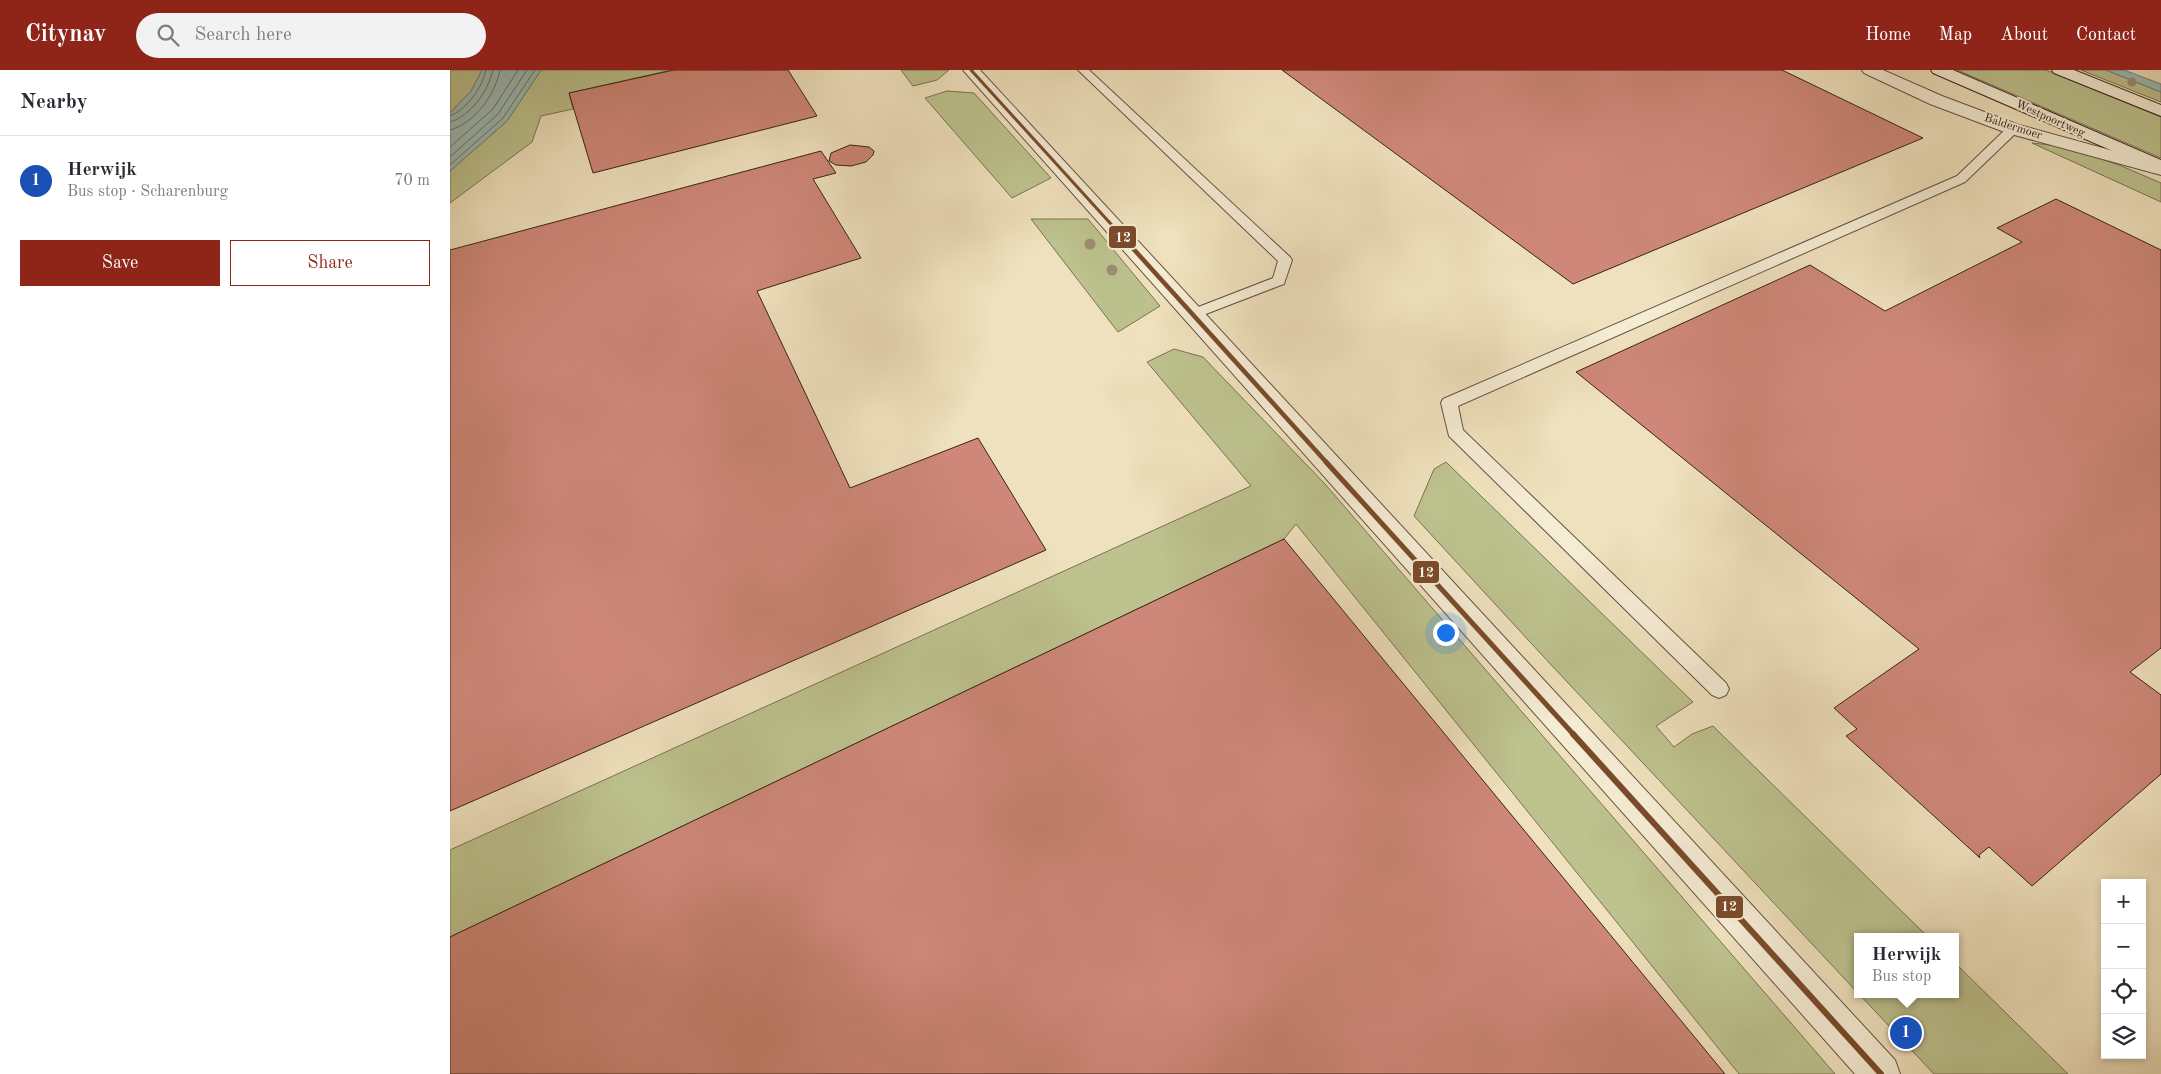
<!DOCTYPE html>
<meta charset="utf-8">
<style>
:root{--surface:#fff;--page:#f2f2f3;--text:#2b2b33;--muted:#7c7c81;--line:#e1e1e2;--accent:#8f2418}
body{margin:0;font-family:"Old Standard TT",serif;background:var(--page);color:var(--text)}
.controls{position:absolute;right:15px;bottom:15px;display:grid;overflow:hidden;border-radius:0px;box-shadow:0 2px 8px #0003}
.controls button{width:45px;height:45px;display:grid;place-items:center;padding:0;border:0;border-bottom:1px solid var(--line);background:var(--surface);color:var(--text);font:25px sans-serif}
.you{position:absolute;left:995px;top:562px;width:18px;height:18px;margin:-12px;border:4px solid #fff;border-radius:50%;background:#1a73e8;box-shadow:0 0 0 8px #1a73e833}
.badge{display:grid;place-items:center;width:32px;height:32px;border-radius:50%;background:var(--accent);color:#fff;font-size:16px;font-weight:700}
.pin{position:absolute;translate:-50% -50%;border:2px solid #fff;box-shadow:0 1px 5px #0006}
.popup{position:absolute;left:1404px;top:863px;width:105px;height:65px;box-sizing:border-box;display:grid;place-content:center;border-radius:0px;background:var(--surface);filter:drop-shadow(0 1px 4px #0005);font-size:16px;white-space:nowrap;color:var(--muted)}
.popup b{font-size:19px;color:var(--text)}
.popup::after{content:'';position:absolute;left:50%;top:100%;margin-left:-10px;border:10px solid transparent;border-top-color:var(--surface)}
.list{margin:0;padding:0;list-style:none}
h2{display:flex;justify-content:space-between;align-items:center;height:65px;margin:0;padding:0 20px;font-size:21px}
h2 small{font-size:16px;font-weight:400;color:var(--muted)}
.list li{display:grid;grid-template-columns:32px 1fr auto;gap:15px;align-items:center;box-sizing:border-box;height:90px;padding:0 20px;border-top:1px solid var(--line)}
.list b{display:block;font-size:19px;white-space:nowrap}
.list p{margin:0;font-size:16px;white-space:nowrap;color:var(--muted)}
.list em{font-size:16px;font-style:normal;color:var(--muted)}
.actions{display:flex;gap:10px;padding:15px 20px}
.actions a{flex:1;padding:11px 0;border:1px solid var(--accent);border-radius:0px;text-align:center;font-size:18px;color:var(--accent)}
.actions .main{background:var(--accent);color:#fff}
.icon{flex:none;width:28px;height:28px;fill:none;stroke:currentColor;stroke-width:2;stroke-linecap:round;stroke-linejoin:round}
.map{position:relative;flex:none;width:1711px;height:1004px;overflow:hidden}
header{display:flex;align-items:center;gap:30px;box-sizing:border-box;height:70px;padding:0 25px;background:var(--accent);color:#fff}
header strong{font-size:24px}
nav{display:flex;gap:28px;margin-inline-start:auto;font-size:18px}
.search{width:350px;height:45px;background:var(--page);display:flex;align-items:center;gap:12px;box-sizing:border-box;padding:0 18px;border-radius:28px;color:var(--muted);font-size:19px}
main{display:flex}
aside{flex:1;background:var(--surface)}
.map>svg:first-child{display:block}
.green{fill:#bdc28e;stroke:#7a7254}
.water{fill:#9cbcb8;stroke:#747f78}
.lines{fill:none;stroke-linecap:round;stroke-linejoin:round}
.shore{stroke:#6a7068;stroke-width:1}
.building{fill:#ce8778;stroke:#382319}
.service-casing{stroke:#665242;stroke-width:2}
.minor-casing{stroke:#665242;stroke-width:2}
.secondary-casing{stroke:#382319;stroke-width:2}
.service{fill:#f5ecd4;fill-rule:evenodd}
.minor{fill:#f5ecd4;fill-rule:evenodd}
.secondary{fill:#f5ecd4;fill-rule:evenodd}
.bus-1-far3-casing{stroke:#f5ecd4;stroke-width:5.5}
.bus-1-far2-casing{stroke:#f5ecd4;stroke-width:8}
.bus-1-far1-casing{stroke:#f5ecd4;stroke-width:9}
.bus-1-casing{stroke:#f5ecd4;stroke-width:10}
.bus-1-far3{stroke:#7a4b2a;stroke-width:3}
.bus-1-far2{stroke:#7a4b2a;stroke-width:4.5}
.bus-1-far1{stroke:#7a4b2a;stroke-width:5}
.bus-1{stroke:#7a4b2a;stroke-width:6}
.tree{fill:#9c8e73}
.labels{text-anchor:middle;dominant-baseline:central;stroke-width:4;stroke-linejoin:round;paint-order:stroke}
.far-street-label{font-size:12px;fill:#382319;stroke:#f5ecd4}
.line-badge{stroke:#f5ecd4;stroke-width:2}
.badge-label{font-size:14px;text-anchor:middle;font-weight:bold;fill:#fff}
</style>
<header>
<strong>Citynav</strong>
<div class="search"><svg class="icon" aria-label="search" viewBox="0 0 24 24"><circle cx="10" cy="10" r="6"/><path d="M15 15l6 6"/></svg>Search here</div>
<nav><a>Home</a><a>Map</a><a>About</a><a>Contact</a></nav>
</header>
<main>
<aside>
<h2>Nearby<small></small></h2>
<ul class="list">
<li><span class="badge" style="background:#1a4fb4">1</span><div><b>Herwijk</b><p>Bus stop · Scharenburg</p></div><em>70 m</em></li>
</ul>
<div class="actions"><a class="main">Save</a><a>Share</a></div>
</aside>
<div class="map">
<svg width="1711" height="1004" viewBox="0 0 1711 1004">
<rect width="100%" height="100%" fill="#efe1bd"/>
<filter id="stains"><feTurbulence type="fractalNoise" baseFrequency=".004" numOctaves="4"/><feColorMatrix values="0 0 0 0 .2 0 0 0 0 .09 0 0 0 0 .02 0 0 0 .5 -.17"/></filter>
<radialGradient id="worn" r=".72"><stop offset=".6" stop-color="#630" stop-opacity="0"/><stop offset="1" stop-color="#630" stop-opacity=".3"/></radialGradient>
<path class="green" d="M0,0H32L21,21L0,43Z
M91,0H221L119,23L123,39L91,46L82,72L0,133V101L57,51Z
M451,0H499L487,10L463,16Z
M1507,0H1596L1711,47V88Z
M1631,0H1656L1711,22V32Z
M497,21L524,23L601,108L562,128L475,28Z
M1582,73L1619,77L1674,97L1711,113V132Z
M581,149H638L710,236L668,262Z
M724,279L753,287L875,414L1385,1004H1289L846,454L834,469L0,867V780L801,416L697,292Z
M996,392L1243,632L1206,656L1224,677L1242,664L1263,656L1478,867H1407V922L1092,585L964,446L984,399Z
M1505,893L1618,1004H1484L1409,924H1505Z"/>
<path class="water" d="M32,0H91L57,51L0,101V43L21,21Z
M1656,0H1674L1711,14V22Z"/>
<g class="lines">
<path class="shore" d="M0,46C17,39 32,18 36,0
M0,52C21,46 38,21 43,0
M0,60C25,53 45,25 50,0
M0,77L43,39L68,0
M0,87L48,44L77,0
M0,95L53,48L85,0"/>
</g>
<path class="building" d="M224,0H338L367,46L143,103L119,23Z
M832,0H1332L1473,68L1123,214Z
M400,75L419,77L424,81L423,85L416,92L401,96L386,95L379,91L381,83Z
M371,81L386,103L363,109L411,188L307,221L400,418L528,368L596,480L0,741V180Z
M1606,129L1711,180V578L1680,602L1711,625V704L1582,816L1539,777L1529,785L1530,788L1396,666L1407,659L1384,638L1469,579L1126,302L1360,195L1435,241L1572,172L1547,158Z
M834,469L1275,1004H0V867Z"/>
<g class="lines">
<g class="service-casing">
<path id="service" d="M628,0H639L840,187L842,190L834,214L748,247H738L736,244L738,241L823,208L828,191Z
M1563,55L1567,56L1569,59L1567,62L1515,112L1008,336L1013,360L1276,613L1279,619L1276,625L1269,628L1262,625L999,366L991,333L993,329L1507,106L1559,56Z"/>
</g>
<g class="minor-casing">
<path id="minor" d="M513,0H530L1445,990L1450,1004H1405Z
M1412,0H1433L1492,26L1569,55L1711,94V105L1557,63L1480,34L1414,3Z"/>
</g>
<g class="secondary-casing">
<path id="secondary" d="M1481,0H1503L1711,90V102L1483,3Z
M1602,0H1624L1711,35V46L1604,3Z"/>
</g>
<use href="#service" class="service"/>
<use href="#minor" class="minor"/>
<use href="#secondary" class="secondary"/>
<g class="bus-1-far3-casing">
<path id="bus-1-far3" d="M521,0L680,175"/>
</g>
<g class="bus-1-far2-casing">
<path id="bus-1-far2" d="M679,174L877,393"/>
</g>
<g class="bus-1-far1-casing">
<path id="bus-1-far1" d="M876,392L1124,665"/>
</g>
<g class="bus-1-casing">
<path id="bus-1" d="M1123,664L1431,1004"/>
</g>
<use href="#bus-1-far3" class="bus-1-far3"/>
<use href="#bus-1-far2" class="bus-1-far2"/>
<use href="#bus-1-far1" class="bus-1-far1"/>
<use href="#bus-1" class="bus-1"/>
</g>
<g class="tree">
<circle cx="1682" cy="12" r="4.5"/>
<circle cx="640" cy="174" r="5.5"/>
<circle cx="662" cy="200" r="5.5"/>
</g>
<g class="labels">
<g class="far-street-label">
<text transform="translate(1600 49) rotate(24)">Westpoortweg</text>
<text transform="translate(1563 57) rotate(18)">Baldermoer</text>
</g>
</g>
<g class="line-badge">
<rect x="658" y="155" width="29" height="24" rx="5" fill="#7a4b2a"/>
<rect x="962" y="490" width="28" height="24" rx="5" fill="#7a4b2a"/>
<rect x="1265" y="825" width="29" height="24" rx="5" fill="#7a4b2a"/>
</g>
<g class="badge-label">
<text x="673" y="172">12</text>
<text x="976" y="507">12</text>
<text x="1279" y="841">12</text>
</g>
<rect width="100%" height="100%" filter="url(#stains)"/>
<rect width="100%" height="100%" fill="url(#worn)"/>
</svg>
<div class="controls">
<button>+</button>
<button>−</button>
<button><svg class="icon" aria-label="locate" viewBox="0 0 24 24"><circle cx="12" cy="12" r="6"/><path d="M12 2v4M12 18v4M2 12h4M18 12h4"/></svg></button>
<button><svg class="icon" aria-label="layers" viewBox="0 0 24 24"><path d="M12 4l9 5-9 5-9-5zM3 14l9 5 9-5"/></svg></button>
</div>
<div class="you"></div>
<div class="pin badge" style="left:1456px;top:963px;background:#1a4fb4">1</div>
<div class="popup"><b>Herwijk</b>Bus stop</div>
</div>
</main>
